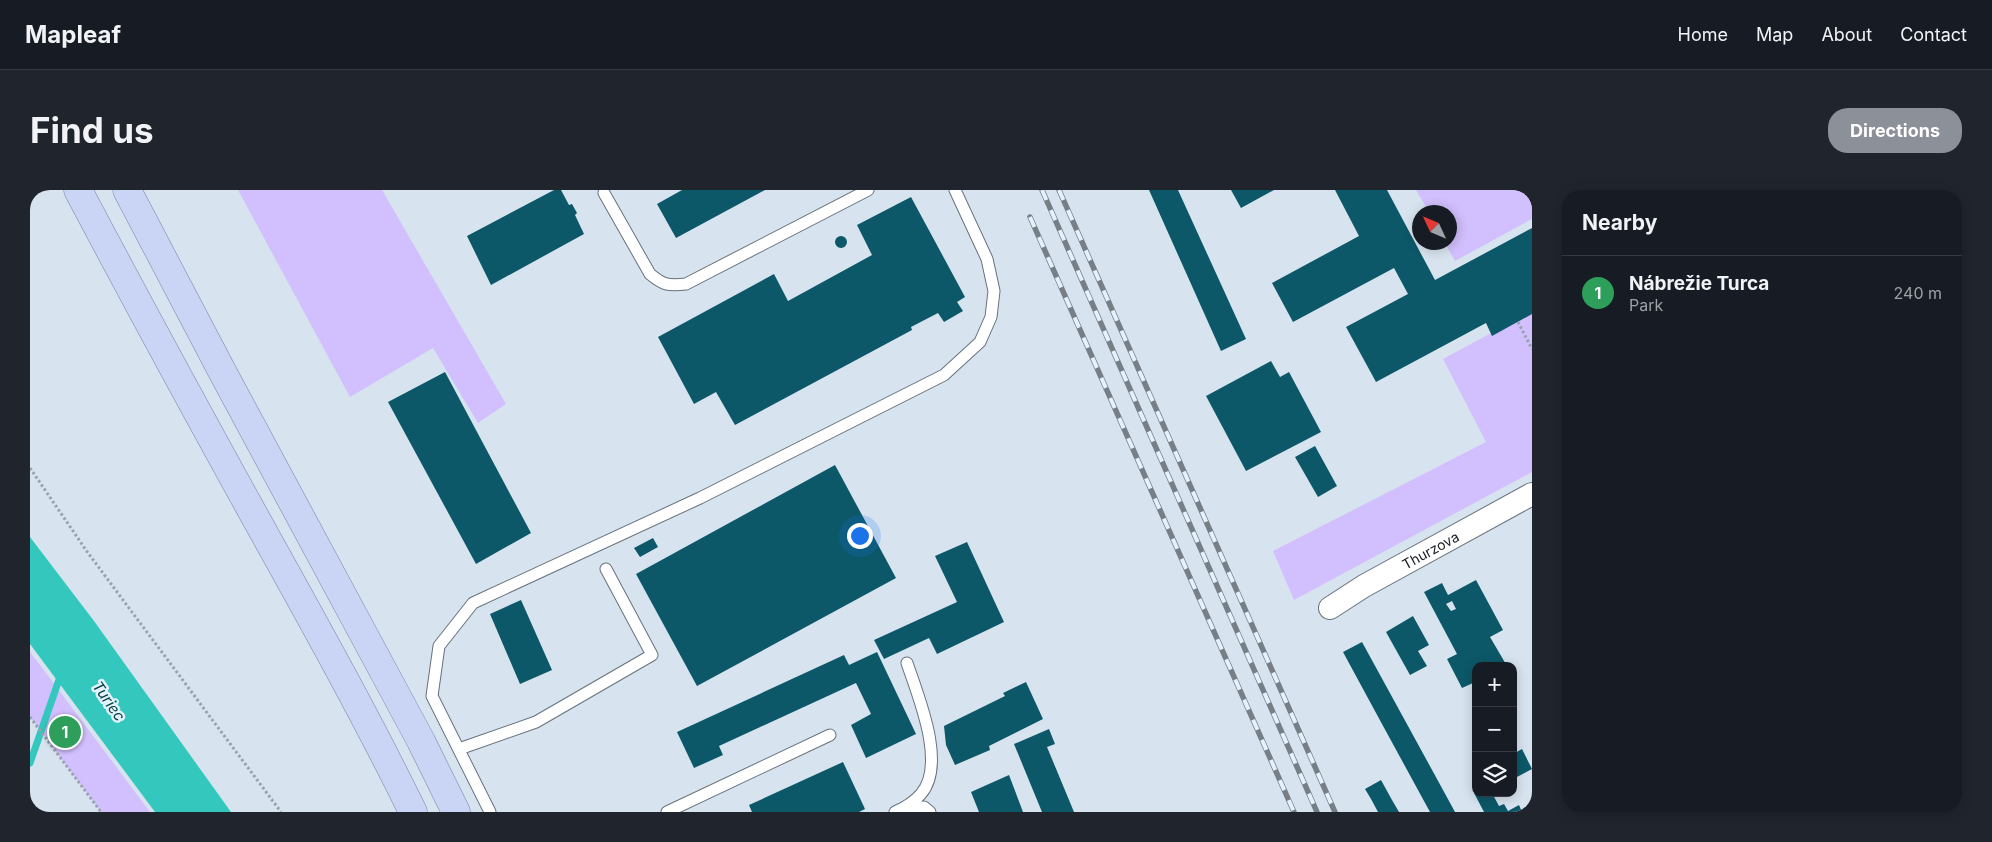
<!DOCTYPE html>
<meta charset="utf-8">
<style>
:root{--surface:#171b24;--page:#20242c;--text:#f1f3f6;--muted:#9ea1a6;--line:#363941;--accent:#8c9099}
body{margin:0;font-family:Inter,sans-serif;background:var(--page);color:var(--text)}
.controls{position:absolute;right:15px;bottom:15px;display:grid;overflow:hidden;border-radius:10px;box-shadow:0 2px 12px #0003}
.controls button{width:45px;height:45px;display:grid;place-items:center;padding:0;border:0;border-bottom:1px solid var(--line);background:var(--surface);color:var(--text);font:25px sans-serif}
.compass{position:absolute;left:1382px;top:15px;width:45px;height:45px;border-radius:50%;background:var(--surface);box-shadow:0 2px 12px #0003;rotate:314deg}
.you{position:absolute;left:829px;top:345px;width:18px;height:18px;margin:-12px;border:4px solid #fff;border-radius:50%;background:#1a73e8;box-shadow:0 0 0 8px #1a73e833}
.badge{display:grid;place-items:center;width:32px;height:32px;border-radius:50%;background:var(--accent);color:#fff;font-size:16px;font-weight:700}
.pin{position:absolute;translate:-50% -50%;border:2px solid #fff;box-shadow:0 1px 5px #0006}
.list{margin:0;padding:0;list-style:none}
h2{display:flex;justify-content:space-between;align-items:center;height:65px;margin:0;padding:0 20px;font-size:21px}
h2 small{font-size:16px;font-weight:400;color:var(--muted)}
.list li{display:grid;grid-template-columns:32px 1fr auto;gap:15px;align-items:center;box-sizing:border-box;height:75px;padding:0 20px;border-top:1px solid var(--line)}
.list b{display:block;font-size:19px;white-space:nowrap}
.list p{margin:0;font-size:16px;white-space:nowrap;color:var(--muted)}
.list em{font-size:16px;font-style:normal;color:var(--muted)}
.icon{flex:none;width:28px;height:28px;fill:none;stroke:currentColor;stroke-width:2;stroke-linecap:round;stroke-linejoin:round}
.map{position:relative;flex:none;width:1502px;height:622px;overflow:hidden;border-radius:20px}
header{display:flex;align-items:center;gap:30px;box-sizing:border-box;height:70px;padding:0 25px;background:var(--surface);border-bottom:1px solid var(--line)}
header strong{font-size:24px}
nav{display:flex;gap:28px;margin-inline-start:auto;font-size:18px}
.intro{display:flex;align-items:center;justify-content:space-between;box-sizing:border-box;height:120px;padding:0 30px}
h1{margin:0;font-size:35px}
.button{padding:12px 22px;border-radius:20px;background:var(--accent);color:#fff;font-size:18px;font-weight:700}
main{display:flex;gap:30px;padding:0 30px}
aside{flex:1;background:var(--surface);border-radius:20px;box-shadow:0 2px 12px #0003}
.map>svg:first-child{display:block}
.green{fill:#d2bffd}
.water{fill:#33c7be}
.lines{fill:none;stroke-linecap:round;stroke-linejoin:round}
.stream{stroke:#33c7be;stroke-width:7}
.building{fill:#0c5868;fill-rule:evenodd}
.service-casing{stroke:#66727c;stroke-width:13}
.minor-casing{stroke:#66727c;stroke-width:24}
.primary-casing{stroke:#7581a7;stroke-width:29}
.path{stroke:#98a2ac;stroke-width:3;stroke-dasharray:2.5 2.5;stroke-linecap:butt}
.service{stroke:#fff;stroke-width:11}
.minor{stroke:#fff;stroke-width:22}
.primary{stroke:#cad4f5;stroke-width:28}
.rail-casing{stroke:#767f87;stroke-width:5.5}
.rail{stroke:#e4f2fd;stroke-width:4;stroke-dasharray:11;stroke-linecap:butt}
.labels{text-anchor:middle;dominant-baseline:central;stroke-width:5;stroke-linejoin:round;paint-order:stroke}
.street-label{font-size:14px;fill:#191d22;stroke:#e4f2fd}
.water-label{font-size:15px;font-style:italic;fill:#00413e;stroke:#e4f2fd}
</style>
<header>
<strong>Mapleaf</strong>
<nav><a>Home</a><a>Map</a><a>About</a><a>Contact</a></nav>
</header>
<div class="intro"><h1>Find us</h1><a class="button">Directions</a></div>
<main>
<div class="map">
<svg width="1502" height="622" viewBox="0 0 1502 622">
<rect width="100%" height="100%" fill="#d7e4f0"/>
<path class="green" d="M208,0H352L476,214L448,233L403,158L320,207Z
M1386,0H1502V29L1425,71L1415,53L1420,52V22H1399Z
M1502,121V282L1264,410L1243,361L1456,252L1413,169Z
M0,462L16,483L120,622H71L0,527Z"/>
<path class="water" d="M0,347L64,431L201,622H125L0,454Z"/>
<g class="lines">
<path class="stream" d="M0,573L31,484"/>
</g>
<path class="building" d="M524,0H531L539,15L542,14L547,23L545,25L554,44L461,95L437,46Z
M652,0H735L646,48L627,14Z
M1119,0H1148L1216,149L1191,161Z
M1201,0H1244L1211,18Z
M1305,0H1357L1405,90L1502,38V124L1462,146L1456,133L1346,192L1316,137L1378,104L1364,78L1263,132L1242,93L1329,46Z
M881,7L935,107L927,112L933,121L914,132L908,123L881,137L882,140L705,235L686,202L664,214L628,147L744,84L758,111L842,65L827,35Z
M805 52a6 6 0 1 1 12 0a6 6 0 1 1-12 0Z
M1241,171L1250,187L1259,182L1291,242L1216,281L1176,206Z
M415,182L501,343L446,374L358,212Z
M1285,256L1307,296L1288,307L1265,267Z
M805,275L866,388L667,496L606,384Z
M623,348L628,357L610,367L604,358Z
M937,352L974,432L907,464L899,448L854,469L844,450L927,412L905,366Z
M1446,390L1473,440L1460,447L1477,476H1446V498L1443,493L1432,498L1417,469L1427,464L1394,402L1412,393L1418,405ZM1422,411L1426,419L1421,421L1416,414Z
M491,410L522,480L490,494L460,424Z
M1383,426L1399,455L1388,461L1397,476L1380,485L1356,442Z
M1332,452L1401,578L1425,622H1400L1352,534L1313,462Z
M847,462L886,544L836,568L821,535L841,524L826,493L689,556L693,565L664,578L647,542L814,465L819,475Z
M996,492L1013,529L959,556L960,560L925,575L916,555L914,536L975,506L973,503Z
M1019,539L1025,554L1017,557L1044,622H1012L984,554Z
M1492,559L1502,579L1483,589V573L1486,571L1483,564Z
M813,572L835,619L829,622H722L719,615Z
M979,585L993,622H949L941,602Z
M1351,590L1362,610L1369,622H1348L1341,609L1335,599Z
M1444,603H1462L1469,616L1474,614L1478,621L1489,615L1492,622H1454Z"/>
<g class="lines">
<g class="service-casing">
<path id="service" d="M574,3L620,84C633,95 638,96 656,94L838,0
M429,559L506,532L622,465L576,379
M873,618L894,617L900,622
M460,622L402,506L409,456L443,413L670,308L914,185L950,152L961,127L964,101L957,69L925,0
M637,622L800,545
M865,622C874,618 884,612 891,604C917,574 888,506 877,473"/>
</g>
<g class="minor-casing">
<g id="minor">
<path id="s1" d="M1300,418L1334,396L1502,304"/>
</g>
</g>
<g class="primary-casing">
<path id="primary" d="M48,0C104,106 161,211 219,316C275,417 332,518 383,622
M97,0L193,183L391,551L426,622"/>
</g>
<path class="path" d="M1488,132L1502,159
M0,278L58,363L251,622
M0,527L71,622"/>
<use href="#service" class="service"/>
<use href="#minor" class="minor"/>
<use href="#primary" class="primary"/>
<g class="rail-casing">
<path id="rail" d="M1012,0L1287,622
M1029,0L1305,622
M1000,27L1264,622"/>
</g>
<use href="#rail" class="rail"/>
</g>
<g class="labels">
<g class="street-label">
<text stroke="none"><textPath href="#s1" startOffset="116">Thurzova</textPath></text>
</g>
<g class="water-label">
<text transform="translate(79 511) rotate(55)">Turiec</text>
</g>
</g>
</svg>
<div class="controls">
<button>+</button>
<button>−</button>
<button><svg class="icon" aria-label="layers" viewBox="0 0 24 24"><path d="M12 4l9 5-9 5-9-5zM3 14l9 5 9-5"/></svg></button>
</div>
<svg class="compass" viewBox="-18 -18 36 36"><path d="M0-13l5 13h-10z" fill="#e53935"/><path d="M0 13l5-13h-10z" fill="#9ea1a6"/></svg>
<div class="you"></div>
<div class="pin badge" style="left:35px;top:542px;background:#2e9e5b">1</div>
</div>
<aside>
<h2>Nearby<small></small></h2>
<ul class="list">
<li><span class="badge" style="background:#2e9e5b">1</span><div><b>Nábrežie Turca</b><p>Park</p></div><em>240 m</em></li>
</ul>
</aside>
</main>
